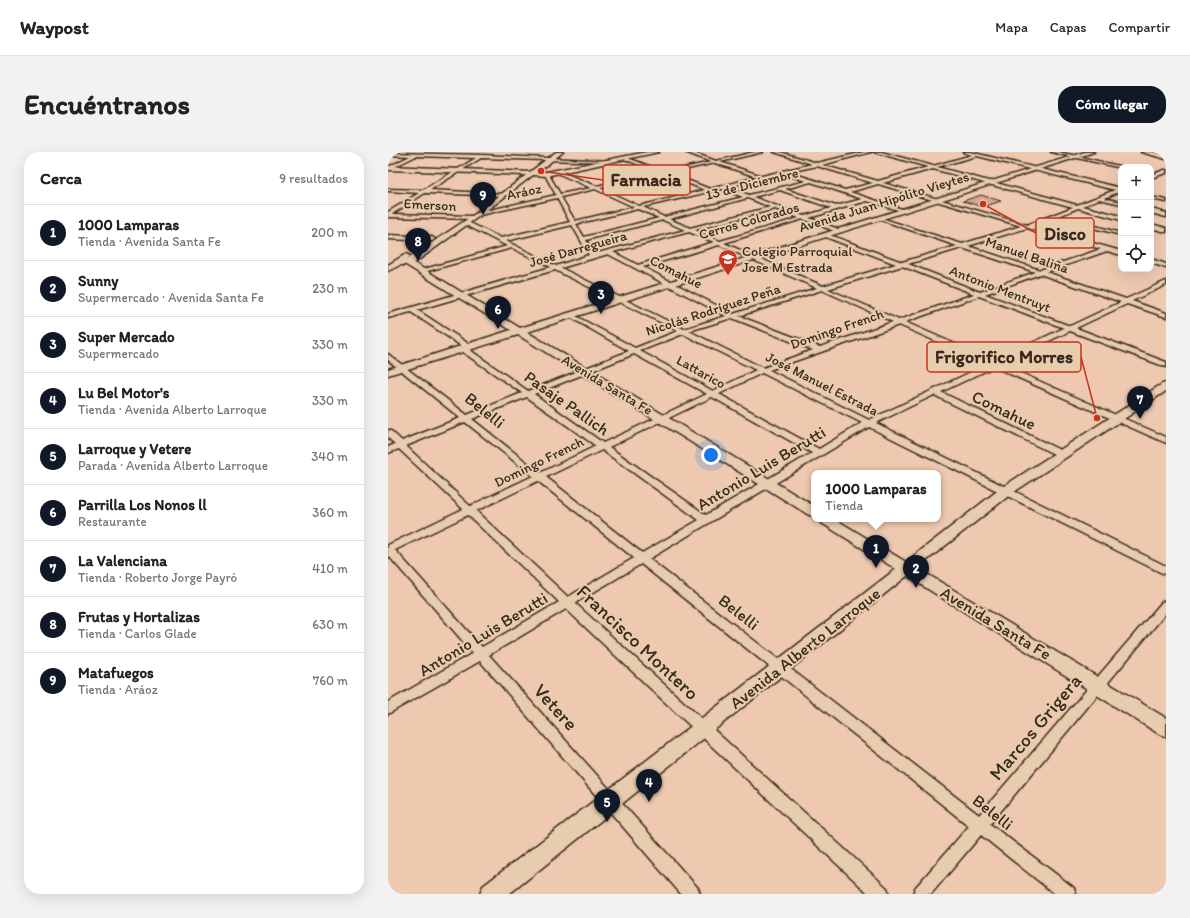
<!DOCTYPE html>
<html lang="es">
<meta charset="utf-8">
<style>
:root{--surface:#fff;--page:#f2f2f2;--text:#222;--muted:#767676;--line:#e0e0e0;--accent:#111827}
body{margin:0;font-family:Itim,sans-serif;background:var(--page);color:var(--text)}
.controls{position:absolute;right:12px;top:12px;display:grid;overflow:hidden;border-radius:8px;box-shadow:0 4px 16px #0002}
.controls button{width:36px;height:36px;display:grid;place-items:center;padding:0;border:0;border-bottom:1px solid var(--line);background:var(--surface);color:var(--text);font:20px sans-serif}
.you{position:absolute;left:323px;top:303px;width:14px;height:14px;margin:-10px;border:3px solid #fff;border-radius:50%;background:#1a73e8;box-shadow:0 0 0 6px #1a73e833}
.badge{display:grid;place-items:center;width:26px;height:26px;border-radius:50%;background:var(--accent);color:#fff;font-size:13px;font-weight:700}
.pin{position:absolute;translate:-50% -33px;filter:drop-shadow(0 1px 2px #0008)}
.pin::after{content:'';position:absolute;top:21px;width:14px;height:12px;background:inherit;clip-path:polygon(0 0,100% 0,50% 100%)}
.popup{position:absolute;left:423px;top:318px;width:130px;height:52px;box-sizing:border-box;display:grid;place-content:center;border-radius:8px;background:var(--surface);filter:drop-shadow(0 1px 3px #0005);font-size:13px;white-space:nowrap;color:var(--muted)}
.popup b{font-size:15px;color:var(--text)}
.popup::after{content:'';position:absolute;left:50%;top:100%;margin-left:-8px;border:8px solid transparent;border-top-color:var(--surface)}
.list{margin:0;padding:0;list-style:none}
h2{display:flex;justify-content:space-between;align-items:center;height:52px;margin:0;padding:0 16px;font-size:17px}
h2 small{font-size:13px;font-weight:400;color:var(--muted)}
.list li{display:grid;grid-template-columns:26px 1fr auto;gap:12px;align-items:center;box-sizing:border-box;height:56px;padding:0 16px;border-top:1px solid var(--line)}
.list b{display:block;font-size:15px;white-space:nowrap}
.list p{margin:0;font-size:13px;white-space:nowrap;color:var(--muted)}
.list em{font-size:13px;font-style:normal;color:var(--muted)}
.icon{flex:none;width:22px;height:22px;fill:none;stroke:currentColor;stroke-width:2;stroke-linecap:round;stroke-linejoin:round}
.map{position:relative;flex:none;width:778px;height:742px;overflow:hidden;border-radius:16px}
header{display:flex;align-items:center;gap:24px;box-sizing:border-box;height:56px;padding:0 20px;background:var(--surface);border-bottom:1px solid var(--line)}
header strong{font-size:19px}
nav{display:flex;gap:22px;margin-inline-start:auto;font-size:14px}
.intro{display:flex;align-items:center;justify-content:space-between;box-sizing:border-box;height:96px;padding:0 24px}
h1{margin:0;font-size:28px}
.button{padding:10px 18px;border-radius:16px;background:var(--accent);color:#fff;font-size:14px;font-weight:700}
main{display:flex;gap:24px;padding:0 24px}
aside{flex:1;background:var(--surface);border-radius:16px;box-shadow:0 4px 16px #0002}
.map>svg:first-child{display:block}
.building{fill:#d6a495;stroke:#3b2a1e}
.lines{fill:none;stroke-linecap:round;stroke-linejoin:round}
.street-casing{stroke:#3b2a1e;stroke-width:3}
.secondary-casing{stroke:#3b2a1e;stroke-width:3}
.street{fill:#e7ccae;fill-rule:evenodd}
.secondary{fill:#e7ccae;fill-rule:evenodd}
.labels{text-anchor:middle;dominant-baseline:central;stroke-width:4;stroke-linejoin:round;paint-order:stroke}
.far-street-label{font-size:14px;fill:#3b2a1e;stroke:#e7ccae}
.far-poi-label{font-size:14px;fill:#3b2a1e;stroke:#e7ccae;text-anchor:start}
.street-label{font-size:17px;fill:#3b2a1e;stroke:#e7ccae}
.near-street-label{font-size:20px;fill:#3b2a1e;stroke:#e7ccae}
.leader{fill:none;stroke:#c8321e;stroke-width:1.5}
.callout-dot{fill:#c8321e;stroke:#e7ccae;stroke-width:1.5}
.callout{fill:#e7ccae;stroke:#c8321e;stroke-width:1.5}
.callout-label{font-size:18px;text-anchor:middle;font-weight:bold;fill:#3b2a1e}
</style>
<header>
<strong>Waypost</strong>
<nav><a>Mapa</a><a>Capas</a><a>Compartir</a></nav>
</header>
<div class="intro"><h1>Encuéntranos</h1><a class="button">Cómo llegar</a></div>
<main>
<aside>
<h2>Cerca<small>9 resultados</small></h2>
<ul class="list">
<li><span class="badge">1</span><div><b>1000 Lamparas</b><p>Tienda · Avenida Santa Fe</p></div><em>200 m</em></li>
<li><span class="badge">2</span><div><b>Sunny</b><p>Supermercado · Avenida Santa Fe</p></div><em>230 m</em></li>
<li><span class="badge">3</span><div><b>Super Mercado</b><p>Supermercado</p></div><em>330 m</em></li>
<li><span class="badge">4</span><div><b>Lu Bel Motor's</b><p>Tienda · Avenida Alberto Larroque</p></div><em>330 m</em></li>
<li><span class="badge">5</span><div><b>Larroque y Vetere</b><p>Parada · Avenida Alberto Larroque</p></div><em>340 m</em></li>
<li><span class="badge">6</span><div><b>Parrilla Los Nonos ll</b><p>Restaurante</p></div><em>360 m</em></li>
<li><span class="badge">7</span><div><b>La Valenciana</b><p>Tienda · Roberto Jorge Payró</p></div><em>410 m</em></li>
<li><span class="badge">8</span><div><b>Frutas y Hortalizas</b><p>Tienda · Carlos Glade</p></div><em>630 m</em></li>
<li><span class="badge">9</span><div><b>Matafuegos</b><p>Tienda · Aráoz</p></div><em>760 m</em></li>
</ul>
</aside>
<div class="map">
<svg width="778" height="742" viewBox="0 0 778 742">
<rect width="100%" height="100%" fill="#eec9b0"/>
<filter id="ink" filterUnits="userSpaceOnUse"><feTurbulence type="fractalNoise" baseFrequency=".025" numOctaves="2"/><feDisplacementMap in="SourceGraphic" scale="8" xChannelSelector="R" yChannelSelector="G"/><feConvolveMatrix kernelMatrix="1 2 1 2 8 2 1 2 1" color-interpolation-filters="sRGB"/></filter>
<g filter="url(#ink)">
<path class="building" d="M593,43L613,49L595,55L575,49Z"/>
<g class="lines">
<g class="street-casing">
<path id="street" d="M297,0H303L328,9L367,0H375L332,10L374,24L424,12L386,0H392L429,11L476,0H483L434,13L490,29L540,15L486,0H493L545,14L584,3L575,0H582L733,36V39L716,46L733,50V52L711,47L695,54L733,64V68L690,56L671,64L729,80V82L666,66L645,74L733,99V103L719,99L658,120L738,147L778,129V133L744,149L778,161V165L739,152L688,176L778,210V215L682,179L612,212L778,285V291L606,215L553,240L676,300L677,302L676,304H670L546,243L488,271L778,414V423L481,275L261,407L591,663L774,450L778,449V461L602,672L686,736L688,742H667L593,683L543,742H525L527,736L581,674L253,412L187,451L499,736L501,742H481L178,457L101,503L310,736L312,742H293L92,509L0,562V550L85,501L0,403V393L75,357L11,297L0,301V295L7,292L0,286V278L3,279L14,289L72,266L0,208V202L79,263L134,241L76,201L72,193L23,160L0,166V162L163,115L124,96L32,121L29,119L119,94L76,72V70H80L113,86L182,70L169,46L92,63L89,61L168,43L156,21H160L172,42L203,36L169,21L171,19L208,34L272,21L236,7L237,5L277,20L323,10ZM589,4L727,38L689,53L549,15ZM327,11L369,25L322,37L281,21ZM429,14L485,31L457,38L401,20ZM545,17L685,55L639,73L495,31ZM276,22L317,38L251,54L212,36ZM396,22L418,29L361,43L339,35ZM423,30L474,47L448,54L397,37ZM490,32L633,74L574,92L490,65V67L569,94L514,110L439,82H435V84L508,112L435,134L336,91L415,67L449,80H453V78L421,66L479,49L517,60V58L462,40ZM207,37L246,55L187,69L173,45ZM334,37L355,45L276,65L255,55ZM392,38L443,56L416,64L365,45ZM360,46L382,55L302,76L281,67ZM250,57L271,66L196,85L188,72ZM387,57L411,66L332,89L307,78ZM275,68L297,78L206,102L198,88ZM184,73L201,103L168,114L118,89ZM639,76L713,97L652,118L580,94ZM301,80L326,90L250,113L225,100ZM331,93L429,136L345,162L255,115ZM574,96L647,120L592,140L520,112ZM220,102L338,164L296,177L173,116ZM514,114L586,142L511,168L440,137ZM167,118L290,179L247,196L184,162H180V164L241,199L140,239L82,198L78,190L29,158ZM652,122L733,150L682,174L597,142ZM434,138L505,170L432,195L351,164ZM591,144L676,176L606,209L517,170ZM344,166L425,198L375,216L301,179ZM511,173L600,212L481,268L381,218ZM295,182L368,218L325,239L252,199ZM246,202L319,242L215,291L146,242ZM374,221L474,271L431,297L331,242ZM139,245L208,294L152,321L84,267ZM324,245L424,301L318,363L221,295ZM77,270L145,324L82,354L18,294ZM214,298L311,368L254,401L158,325ZM150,329L246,406L180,445L88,359ZM80,363L171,450L94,495L7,398Z
M663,0H671L735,15L733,16Z
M0,1L94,3L225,9L223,10L93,6L42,38L116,42L118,44L37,41L4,62L84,64L87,66L86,67L0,65V60L31,41L0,39V37L35,38L88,6L28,4L0,18V15L22,4L0,3Z
M776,18H778V21L763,26V23Z
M763,45L778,48V50L763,47Z
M763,57L778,61V65L763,61Z
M763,72L778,76V80L763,76Z
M0,83L44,85L47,87L44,89L0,87Z
M763,107L778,112V116L763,111Z"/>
</g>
<g class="secondary-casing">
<path id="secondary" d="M168,0H175L150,20H158L259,0H271L158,24L145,23L94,62L26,111L132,176L697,0H706L139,180L426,354V364L421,363L130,183L0,223V217L123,178L18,113H12L0,119V113L18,102L22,104L18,108L90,60L138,23L0,18V14L142,20Z
M753,0H764L778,3V7Z
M778,231V239L623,342L529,416L778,566V584L771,582L519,424L121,742H92L95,734L508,417L432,370L430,367H447L518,410L613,336L774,232Z"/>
</g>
<use href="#street" class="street"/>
<use href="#secondary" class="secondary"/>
</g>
</g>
<defs>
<g id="university-pin" transform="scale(1)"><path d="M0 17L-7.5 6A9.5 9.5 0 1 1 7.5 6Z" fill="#c8321e" stroke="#e7ccae"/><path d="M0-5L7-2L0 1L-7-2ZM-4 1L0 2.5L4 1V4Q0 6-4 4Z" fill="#fff"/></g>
</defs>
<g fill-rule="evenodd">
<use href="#university-pin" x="340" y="107"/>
</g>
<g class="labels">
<g class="far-street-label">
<text transform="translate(364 32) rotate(-14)">13 de Diciembre</text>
<text transform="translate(136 40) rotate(-12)">Aráoz</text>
<text transform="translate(496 50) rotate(-17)">Avenida Juan Hipólito Vieytes</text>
<text transform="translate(42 53) rotate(3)">Emerson</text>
<text transform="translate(361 69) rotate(-16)">Cerros Colorados</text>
<text transform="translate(190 97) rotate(-16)">José Darregueira</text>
<text transform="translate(639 103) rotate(19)">Manuel Baliña</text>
<text transform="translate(288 120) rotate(27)">Comahue</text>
<text transform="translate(612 137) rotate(21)">Antonio Mentruyt</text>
<text transform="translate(325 158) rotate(-18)">Nicolás Rodríguez Peña</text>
<text transform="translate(449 177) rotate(-19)">Domingo French</text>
<text transform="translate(313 220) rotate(29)">Lattarico</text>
<text transform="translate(434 232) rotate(27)">José Manuel Estrada</text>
<text transform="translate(219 233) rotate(31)">Avenida Santa Fe</text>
<text transform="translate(151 310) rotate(-26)">Domingo French</text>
</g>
<g class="far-poi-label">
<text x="354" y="99">Colegio Parroquial<tspan x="354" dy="16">Jose M Estrada</tspan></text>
</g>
<g class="street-label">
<text transform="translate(179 251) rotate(35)">Pasaje Pallich</text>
<text transform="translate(97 258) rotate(39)">Belelli</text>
<text transform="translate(616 258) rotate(26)">Comahue</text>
<text transform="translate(373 316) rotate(-31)">Antonio Luis Berutti</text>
<text transform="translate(351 460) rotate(38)">Belelli</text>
<text transform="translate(608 471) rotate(31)">Avenida Santa Fe</text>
<text transform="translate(95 482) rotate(-31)">Antonio Luis Berutti</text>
<text transform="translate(417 496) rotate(-38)">Avenida Alberto Larroque</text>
<text transform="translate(605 660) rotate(38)">Belelli</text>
</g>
<g class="near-street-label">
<text transform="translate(250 490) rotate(43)">Francisco Montero</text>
<text transform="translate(168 555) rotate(48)">Vetere</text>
<text transform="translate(647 575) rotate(-50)">Marcos Grigera</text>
</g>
</g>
<path class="leader" d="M153 19L215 28M595 52L648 81M709 266L693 205"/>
<g class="callout-dot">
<circle cx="153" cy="19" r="4"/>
<circle cx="595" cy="52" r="4"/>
<circle cx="709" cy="266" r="4"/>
</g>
<g class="callout">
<rect x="215" y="13" width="87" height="30" rx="4"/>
<rect x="648" y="66" width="58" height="30" rx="4"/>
<rect x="539" y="190" width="154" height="30" rx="4"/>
</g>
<g class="callout-label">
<text x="258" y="34">Farmacia</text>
<text x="677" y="88">Disco</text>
<text x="616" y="211">Frigorifico Morres</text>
</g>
</svg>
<div class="controls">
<button>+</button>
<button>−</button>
<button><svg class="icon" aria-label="locate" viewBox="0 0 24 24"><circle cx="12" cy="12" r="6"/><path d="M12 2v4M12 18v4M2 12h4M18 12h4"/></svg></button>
</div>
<div class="you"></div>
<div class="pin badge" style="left:488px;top:416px">1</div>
<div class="popup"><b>1000 Lamparas</b>Tienda</div>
<div class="pin badge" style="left:528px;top:436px">2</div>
<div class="pin badge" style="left:213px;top:162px">3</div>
<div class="pin badge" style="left:261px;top:650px">4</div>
<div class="pin badge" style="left:219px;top:670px">5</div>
<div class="pin badge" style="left:110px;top:177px">6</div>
<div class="pin badge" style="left:752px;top:267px">7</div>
<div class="pin badge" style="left:30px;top:109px">8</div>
<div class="pin badge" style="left:95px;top:63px">9</div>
</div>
</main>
